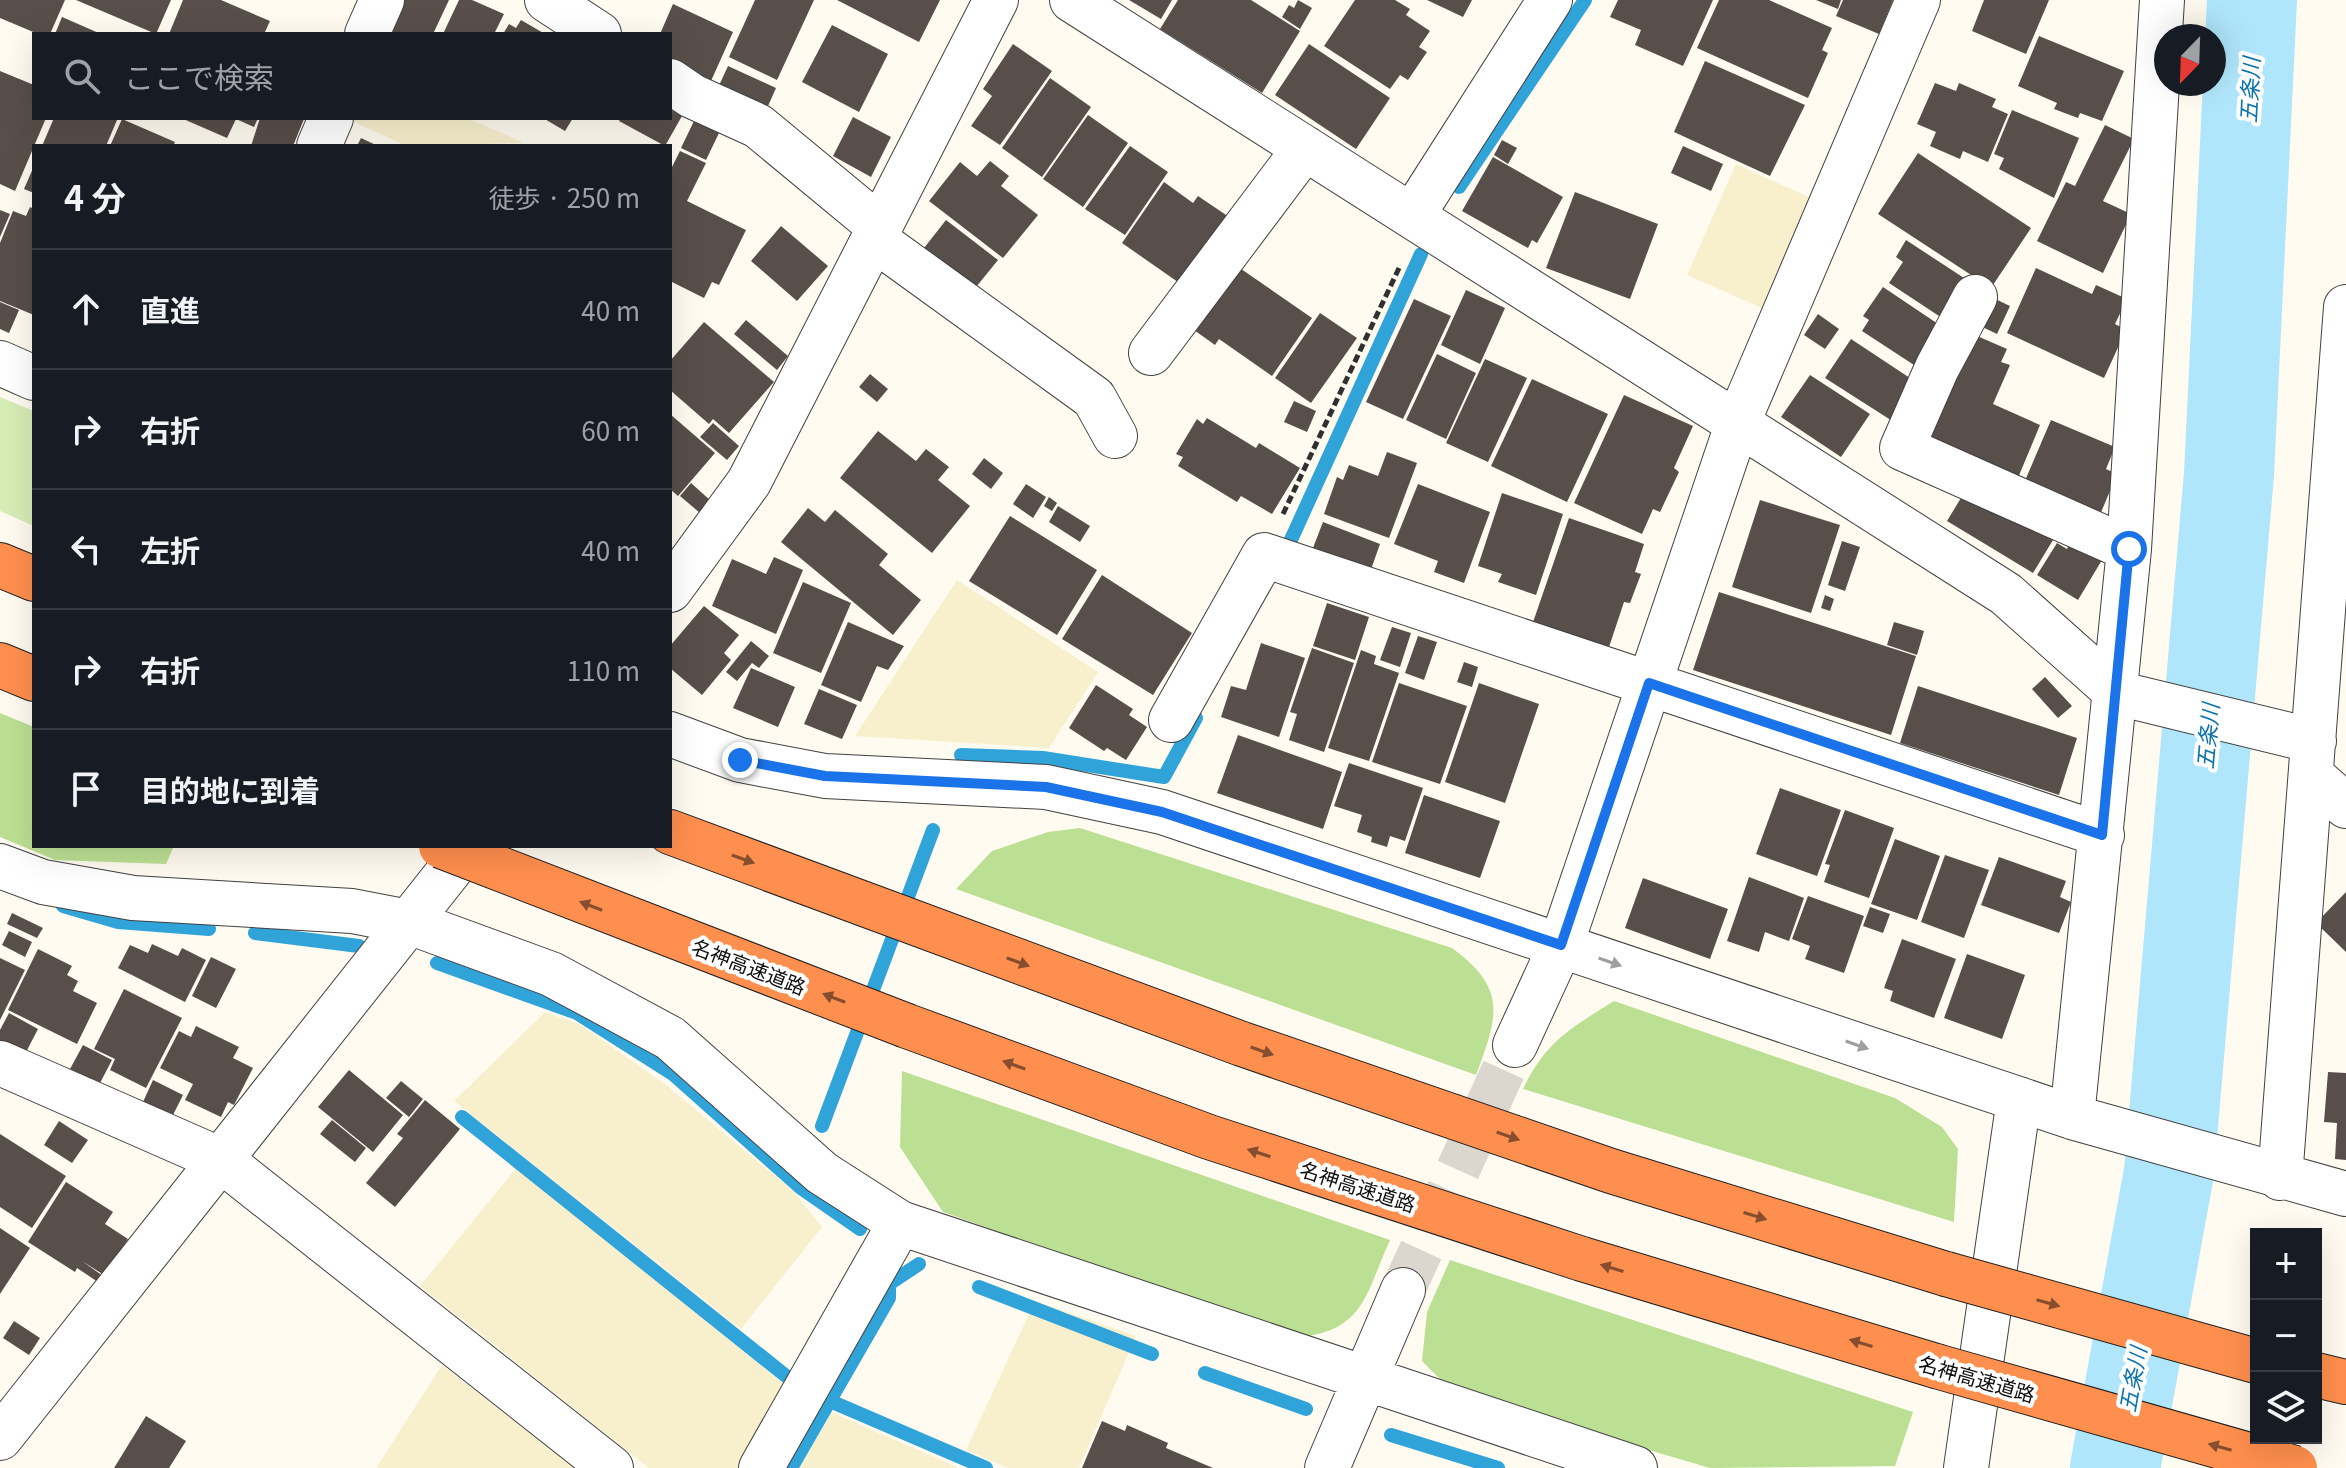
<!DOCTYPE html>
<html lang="ja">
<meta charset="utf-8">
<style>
:root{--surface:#171b24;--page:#242831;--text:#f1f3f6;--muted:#9ea1a6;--line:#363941}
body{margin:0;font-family:Georgia,"Noto Sans JP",serif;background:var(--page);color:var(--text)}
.controls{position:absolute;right:24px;bottom:24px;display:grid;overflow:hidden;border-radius:0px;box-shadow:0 8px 32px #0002}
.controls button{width:72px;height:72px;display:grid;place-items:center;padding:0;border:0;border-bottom:2px solid var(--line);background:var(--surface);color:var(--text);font:40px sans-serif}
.compass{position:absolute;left:2154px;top:24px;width:72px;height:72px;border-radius:50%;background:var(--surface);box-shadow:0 8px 32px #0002;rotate:203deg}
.stop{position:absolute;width:24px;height:24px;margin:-18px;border:6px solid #1a73e8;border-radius:50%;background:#fff}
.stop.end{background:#1a73e8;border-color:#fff;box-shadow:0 2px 8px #0008}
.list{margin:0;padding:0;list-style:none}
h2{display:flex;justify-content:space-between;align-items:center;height:104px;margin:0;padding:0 32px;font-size:34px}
h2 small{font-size:26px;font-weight:400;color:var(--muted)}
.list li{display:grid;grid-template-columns:52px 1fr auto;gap:24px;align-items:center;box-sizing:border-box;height:120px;padding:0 32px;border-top:2px solid var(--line)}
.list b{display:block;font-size:30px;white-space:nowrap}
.list em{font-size:26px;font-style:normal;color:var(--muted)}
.icon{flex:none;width:44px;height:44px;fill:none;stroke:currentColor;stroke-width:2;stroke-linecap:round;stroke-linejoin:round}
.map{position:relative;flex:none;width:2346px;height:1468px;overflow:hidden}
.search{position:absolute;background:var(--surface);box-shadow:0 8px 32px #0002;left:32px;top:32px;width:640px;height:88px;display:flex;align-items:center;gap:20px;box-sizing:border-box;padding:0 28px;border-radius:0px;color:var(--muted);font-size:30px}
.panel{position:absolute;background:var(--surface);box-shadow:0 8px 32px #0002;left:32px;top:144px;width:640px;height:704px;border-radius:0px}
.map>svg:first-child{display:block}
.farmland{fill:#f8f0cd}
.green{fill:#d7edb6}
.forest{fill:#bce093}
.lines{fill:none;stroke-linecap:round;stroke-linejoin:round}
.stream{stroke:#30a4d9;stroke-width:14}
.river{stroke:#b0e6fb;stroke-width:90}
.building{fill:#584e4a}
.minor-tunnel{stroke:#dbd7ce;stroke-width:44;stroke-dasharray:44 22;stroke-linecap:butt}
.minor-casing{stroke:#414141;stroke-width:46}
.highway-casing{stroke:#1f1f1f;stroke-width:46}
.path{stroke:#303030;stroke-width:5;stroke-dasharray:8 4;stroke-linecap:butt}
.minor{stroke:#fff;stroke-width:44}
.highway{stroke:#ff8f4e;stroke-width:44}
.highway-bridge-casing{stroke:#1f1f1f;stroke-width:46;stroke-linecap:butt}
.highway-bridge{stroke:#ff8f4e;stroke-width:44}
.oneway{fill:#864e2e}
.oneway2{fill:#9f9f9f}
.route{stroke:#1a73e8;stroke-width:10}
.labels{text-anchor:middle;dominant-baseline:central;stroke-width:8;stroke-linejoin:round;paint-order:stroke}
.street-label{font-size:20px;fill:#0e0e0e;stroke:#fff}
.water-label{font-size:22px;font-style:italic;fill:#0c74ac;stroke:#fff}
</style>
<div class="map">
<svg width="2346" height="1468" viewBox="0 0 2346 1468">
<rect width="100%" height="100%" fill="#fffbf0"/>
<path class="farmland" d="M345,118H467L524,143L407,146Z
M1736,164L1811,198L1764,309L1687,275Z
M957,580L1098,672L1049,748L855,736Z
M545,1012L579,1024L665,1084L793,1191L822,1227L741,1329L454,1101Z
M516,1168L786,1386L737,1468H649L420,1286Z
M1035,1301L1136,1336L1079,1468H1008L966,1450Z
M442,1365L574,1468H376Z
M831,1412L959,1468H960H798Z"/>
<path class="green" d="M0,397L34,411V526L0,511Z"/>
<path class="forest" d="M0,713L34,727V846H174L166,864L55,860L0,837Z
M1080,828L1452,948C1508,989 1498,1016 1476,1075L956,889L992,851L1048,832Z
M1614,1001L1895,1098L1942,1127L1958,1149L1954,1222L1523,1089C1546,1041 1571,1028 1614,1001Z
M902,1071L1390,1240C1366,1293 1364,1332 1298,1337L943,1212L900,1147Z
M1450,1260L1913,1412L1895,1466L1710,1468L1454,1393L1422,1361L1427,1312Z"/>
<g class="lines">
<path class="stream" d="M1459,187L1585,0
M1290,542L1421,254
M961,755L1043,758L1164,777L1196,718
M63,906L118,922L209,929
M255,933L359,946
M437,963L577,1013L673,1074L801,1188L860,1229
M462,1117L786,1376
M822,1126L933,830
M979,1287L1152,1354
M1205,1373L1306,1409
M830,1401L986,1468
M1391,1435L1498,1468
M791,1468L889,1298V1284L919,1264"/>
<path class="river" d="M2115,1468L2169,1172L2229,474L2252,0"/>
</g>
<path class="building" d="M0,0H65L50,34H38L0,18Z
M76,0H171L156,34Z
M183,0H221L270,21L264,34H169Z
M398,0H449L433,34H383Z
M459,0H472L504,14L494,34H443Z
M755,0H814L777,80L729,57Z
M837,0H940L919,42Z
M1129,0H1172L1161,19Z
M1178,0H1251L1300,31L1262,93L1160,29Z
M1298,0L1312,8L1300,29L1282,17L1289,5L1294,8Z
M1355,0H1395L1410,9L1406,15L1430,31L1419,47L1427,52L1408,80L1400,75L1390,89L1324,46Z
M1427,0H1472L1463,17Z
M1618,0H1713L1683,66L1635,45L1641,30L1610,17Z
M1719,0H1769L1832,28L1822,50L1828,53L1808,98L1697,48Z
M1816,0H1841L1838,9Z
M1843,0H1893L1879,34L1836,16Z
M1984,0H2049L2026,54L1972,31Z
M673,4L733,32L711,81L670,62V34H660Z
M62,17L101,34H55Z
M521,20L545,34H503L509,24L516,28Z
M832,25L888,54L859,112L802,82Z
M2039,36L2124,71L2102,121L2080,113L2078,118L2054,109L2057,103L2018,86Z
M1013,44L1052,71L1000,145L971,126L992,96L983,89Z
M1309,44L1390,98L1356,149L1275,95Z
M1705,61L1805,105L1770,176L1674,132Z
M728,66L776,88L764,115L716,92Z
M0,71L34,85V118H46L15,191L0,184Z
M1050,78L1091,107L1042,177L1002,148Z
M1935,83L1956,91L1959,83L1996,99L1992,107L2008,114L1988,162L1963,151L1960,159L1930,146L1936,132L1917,124Z
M670,109L682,116L665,146L619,121L621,118H670Z
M2012,110L2079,138L2054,198L1999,169L2004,158L1994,154Z
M1088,115L1128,143L1083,207L1043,179Z
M853,117L891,137L871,177L833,156Z
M54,118H111L117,120L106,146H42Z
M181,118H258L254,127L236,119L227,138Z
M260,118H301L304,119L293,146H251Z
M543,118H573L565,131Z
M122,119L175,142L173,146H110Z
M694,121L719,133L706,160L681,148Z
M2105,125L2134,139L2103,201L2131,214L2103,273L2037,241L2066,182L2075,186Z
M361,138L378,146H357Z
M1502,140L1517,148L1508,164L1494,155Z
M1130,146L1168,172L1125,235L1085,209Z
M1683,146L1723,164L1711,191L1671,173Z
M680,151L706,163L687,201L746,230L719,285L712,282L704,298L670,281V171Z
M1918,153L2031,228L1991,288L1878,214Z
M1493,157L1563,197L1537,243L1532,240L1528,248L1462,211Z
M990,161L1009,176L1001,186L1038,215L1003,258L929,201L960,162L977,176Z
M34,166V193L24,189Z
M1164,182L1193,203L1198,196L1232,219L1185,287L1122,243Z
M1575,192L1658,224L1630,299L1546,268Z
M30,207L34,209V315L0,301V243L13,211L26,216Z
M0,210L10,214L0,237Z
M946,220L998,260L968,297L917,257Z
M781,226L828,266L797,301L751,261Z
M1906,240L1964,278L1939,316L1889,283L1903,262L1896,257Z
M1231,262L1312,318L1272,376L1219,339L1215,345L1187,325Z
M2036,268L2092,294L2096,285L2127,299L2115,324L2126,330L2104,378L2007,333Z
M1883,287L1947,330L1914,365L1862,331L1869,320L1863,316Z
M1466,290L1505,308L1480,364L1441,345Z
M1989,296L2010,306L1997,334L1976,324Z
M1414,299L1451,316L1403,419L1366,402Z
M0,302L19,310L9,333L0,329Z
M1320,313L1357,338L1311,403L1275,378Z
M1818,314L1839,329L1825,349L1804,335Z
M746,320L788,356L777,370L734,334Z
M704,322L774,382L729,433L713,419L709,424L670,390V361Z
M1968,332L2007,349L2001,362L2010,365L1993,404L2040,425L2015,485L1920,445Z
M1851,339L1922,386L1897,424L1825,378Z
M1437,354L1476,373L1446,439L1406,420Z
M1485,359L1527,378L1488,462L1446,443Z
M870,374L888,389L877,402L859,387Z
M1810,375L1870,414L1841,457L1781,417Z
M1532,379L1608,414L1567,502L1491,466Z
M1624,395L1693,426L1674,468L1679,472L1660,512L1653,509L1642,534L1574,503Z
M1294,401L1316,411L1307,432L1284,422Z
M670,414L715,453L678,496L670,489Z
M1207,418L1256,448L1259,443L1300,468L1272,514L1241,496L1237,502L1178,466L1183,457L1176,454L1197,419L1203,424Z
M2051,420L2115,447L2106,469L2117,474L2097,522L2021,490Z
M713,423L739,446L727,460L700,437Z
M878,431L916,461L926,449L949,467L938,480L970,506L932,553L840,478Z
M1387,452L1417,463L1389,538L1324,514L1337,477L1343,480L1349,465L1378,476Z
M984,458L1003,473L991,489L972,474Z
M691,483L711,501L700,513L680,496Z
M1026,484L1046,497L1033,518L1013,504Z
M1418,484L1490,512L1464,583L1434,572L1438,561L1394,544Z
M1967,488L2053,540L2033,573L1947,521Z
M1502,493L1563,514L1536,595L1498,582L1502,574L1478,566Z
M1049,497L1057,503L1052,511L1044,506Z
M1760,500L1840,525L1811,613L1732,587Z
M1058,506L1090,526L1080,542L1049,522Z
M808,508L825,522L835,510L888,554L879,565L921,600L893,635L781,542Z
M1010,516L1097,570L1057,635L969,581Z
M1569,518L1644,544L1635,572L1641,574L1630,603L1624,602L1607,653L1531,628Z
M1323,522L1380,544L1369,575L1311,553Z
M1842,541L1860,547L1845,591L1828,585Z
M2071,541L2102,560L2078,600L2037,575L2057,543L2067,549Z
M774,557L803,570L776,634L712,606L732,559L766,574Z
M1102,575L1192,633L1153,695L1062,639Z
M803,582L851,603L821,673L773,653Z
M1719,592L1916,656L1891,735L1693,670Z
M1825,595L1834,599L1830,611L1821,608Z
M1327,603L1369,617L1355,660L1313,646Z
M704,606L739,635L724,653L731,660L702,695L670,668V646Z
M848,622L904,646L888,670L877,666L861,702L821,685Z
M1894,622L1924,631L1917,655L1887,645Z
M1392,627L1411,633L1400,667L1380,660Z
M1418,636L1437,642L1424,680L1405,673Z
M751,641L769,656L759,668L752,663L737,681L726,672Z
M1261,643L1305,658L1279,737L1221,717L1231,686L1246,690Z
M1312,648L1354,663L1324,752L1289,740L1297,714L1290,712Z
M1361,650L1376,656L1374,664L1399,673L1369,761L1328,748Z
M1464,662L1478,667L1472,687L1457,682Z
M751,668L795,687L778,727L733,708Z
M2045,677L2072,706L2058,718L2032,689Z
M1399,683L1467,706L1440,784L1372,762Z
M1479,683L1539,704L1505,803L1445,782Z
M1096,685L1133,709L1129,715L1147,727L1126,760L1107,748L1104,751L1069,728Z
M1918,686L2077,738L2059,795L1900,743Z
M819,689L857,705L842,739L804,724Z
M1238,735L1342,772L1323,829L1217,793Z
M1349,763L1423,788L1405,841L1390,836L1387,847L1371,842L1372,837L1357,832L1362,815L1334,806Z
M1780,788L1841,810L1817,876L1756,854Z
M1424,795L1500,821L1480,878L1405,853Z
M1845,810L1894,828L1869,898L1824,882L1830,865L1825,864Z
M1895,839L1940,856L1917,920L1871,904Z
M1945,855L1989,870L1964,938L1921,922Z
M1999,857L2066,881L2060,897L2071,902L2059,933L1981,905Z
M1749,877L1804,898L1789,941L1765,932L1759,952L1727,941Z
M1643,878L1728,909L1710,959L1625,928Z
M2346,892V952L2316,923Z
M1808,896L1864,916L1844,973L1805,959L1810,946L1792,939Z
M1870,907L1890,914L1883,933L1863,926Z
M12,913L43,928L37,938L7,924Z
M9,931L32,942L25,957L2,945Z
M1902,939L1956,959L1934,1018L1890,1001L1893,991L1884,988Z
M152,944L178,956L182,948L206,960L185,1002L118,968L130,945L148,953Z
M38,949L72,966L67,975L78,981L73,991L97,1003L77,1044L8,1010Z
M1967,954L2025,975L2002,1039L1944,1018Z
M211,957L236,969L216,1008L192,996Z
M0,958L25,970L0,1020Z
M124,989L182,1018L146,1088L110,1070L115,1059L94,1049Z
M9,1013L38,1029L25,1054L0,1041V1030Z
M196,1026L239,1047L233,1058L253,1068L234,1105L228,1102L221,1117L185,1100L193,1084L160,1068L179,1031L191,1037Z
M83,1045L112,1060L100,1083L70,1069Z
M349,1070L403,1115L373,1152L318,1107Z
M2328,1072L2346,1073V1160L2335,1159L2337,1123L2324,1122Z
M153,1080L183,1095L172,1117L143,1102Z
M401,1081L423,1099L409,1117L386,1098Z
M425,1100L460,1129L395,1207L366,1183L403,1138L397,1134Z
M332,1120L366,1148L355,1162L320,1134Z
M59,1121L88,1140L72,1163L44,1145Z
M0,1134L66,1176L32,1228L0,1207Z
M66,1182L113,1212L105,1224L128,1239L104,1275L82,1261L103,1276L98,1282L77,1268L75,1272L28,1242Z
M0,1228L30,1248L0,1294Z
M14,1321L40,1338L29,1355L3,1338Z
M146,1416L186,1441L169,1468H114Z
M1102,1421L1125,1431L1127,1425L1168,1443L1166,1448L1213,1468H1082Z"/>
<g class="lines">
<path class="minor-tunnel" d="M1403,1290L1515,1045"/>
<g class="minor-casing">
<path id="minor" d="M547,0L599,34
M1072,0L2006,594L2117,693L2314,741
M367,34L382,0
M670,81L692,96L758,126L880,227
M319,146L331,118
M1412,216L1550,0
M874,239L1094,398L1115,436
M1975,297L1937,368L1902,448L2129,549
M1151,353L1305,148
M0,363L34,378
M670,590L749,482L996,0
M1171,720L1264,555L2102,835
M670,734L740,760L825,776L1046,787L1162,812L2072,1117L2346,1194
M2311,775L2346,806
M0,866L43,882L133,898L352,911L409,922L551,974L670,1038L822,1173L900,1223L1635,1468
M1515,1045L1561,945L1738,422L1918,0
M0,1063L221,1160L611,1468
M2072,1117L2129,549L2162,0
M2280,1178L2346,307
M0,1438L469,846
M761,1468L900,1223
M1327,1468L1403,1290
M1966,1468L2019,1099"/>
</g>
<g class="highway-casing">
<path id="highway" d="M0,565L34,579
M0,665L34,679
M670,832L1242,1044L1611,1171L1946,1274
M907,1026L1209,1137L1582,1259L1936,1366
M2316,1375L2346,1382"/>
</g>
<path class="path" d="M1283,514L1400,266"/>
<use href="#minor" class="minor"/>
<use href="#highway" class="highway"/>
<g class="highway-bridge-casing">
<path id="highway-bridge" d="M441,846L907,1026
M1946,1274L2256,1361
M1936,1366L2295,1468"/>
</g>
<use href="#highway-bridge" class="highway-bridge"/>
</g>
<defs><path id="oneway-solid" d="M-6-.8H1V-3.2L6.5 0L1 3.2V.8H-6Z" transform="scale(2)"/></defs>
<g class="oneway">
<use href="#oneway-solid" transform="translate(743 859) rotate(20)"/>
<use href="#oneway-solid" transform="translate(591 906) rotate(-159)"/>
<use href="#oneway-solid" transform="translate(1018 962) rotate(20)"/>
<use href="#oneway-solid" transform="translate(834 998) rotate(-159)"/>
<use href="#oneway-solid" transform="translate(1262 1051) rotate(19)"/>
<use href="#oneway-solid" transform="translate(1014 1065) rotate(-160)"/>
<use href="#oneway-solid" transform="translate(1508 1136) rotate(19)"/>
<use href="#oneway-solid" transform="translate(1259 1153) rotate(-162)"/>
<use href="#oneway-solid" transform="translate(1755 1216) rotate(17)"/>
<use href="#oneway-solid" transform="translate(1612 1268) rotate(-163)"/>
<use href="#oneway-solid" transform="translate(2048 1303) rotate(16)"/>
<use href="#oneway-solid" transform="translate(1861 1343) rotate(-163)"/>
<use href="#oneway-solid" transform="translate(2220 1447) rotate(-164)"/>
</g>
<g class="oneway2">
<use href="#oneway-solid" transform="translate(1610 962) rotate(19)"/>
<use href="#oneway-solid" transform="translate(1857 1045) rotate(19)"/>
</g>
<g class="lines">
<path class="route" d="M740,760L825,776L1046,787L1162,812L1561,945L1649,683L2102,835L2129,549"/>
</g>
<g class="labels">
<g class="street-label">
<text transform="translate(749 966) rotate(21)">名神高速道路</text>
<text transform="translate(1358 1186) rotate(18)">名神高速道路</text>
<text transform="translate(1977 1378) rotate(16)">名神高速道路</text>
</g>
<g class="water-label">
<text transform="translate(2248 90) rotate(-87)">五条川</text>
<text transform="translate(2206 736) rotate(-85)">五条川</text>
<text transform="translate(2131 1379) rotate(-80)">五条川</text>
</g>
</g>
</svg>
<div class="controls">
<button>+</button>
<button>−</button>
<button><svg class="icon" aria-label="layers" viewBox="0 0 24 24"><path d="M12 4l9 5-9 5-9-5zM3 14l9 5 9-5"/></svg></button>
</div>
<svg class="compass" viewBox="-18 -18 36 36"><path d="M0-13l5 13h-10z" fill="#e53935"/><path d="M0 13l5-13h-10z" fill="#9ea1a6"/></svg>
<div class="stop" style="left:2129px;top:549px"></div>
<div class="stop end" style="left:740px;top:760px"></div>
<div class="search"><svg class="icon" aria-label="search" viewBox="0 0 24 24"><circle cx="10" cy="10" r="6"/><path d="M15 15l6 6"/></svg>ここで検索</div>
<section class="panel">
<h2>4 分<small>徒歩 · 250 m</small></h2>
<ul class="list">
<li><svg class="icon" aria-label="ahead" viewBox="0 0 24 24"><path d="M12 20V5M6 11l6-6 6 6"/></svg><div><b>直進</b></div><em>40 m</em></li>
<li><svg class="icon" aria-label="right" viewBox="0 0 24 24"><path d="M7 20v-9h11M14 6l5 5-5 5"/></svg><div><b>右折</b></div><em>60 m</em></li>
<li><svg class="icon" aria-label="left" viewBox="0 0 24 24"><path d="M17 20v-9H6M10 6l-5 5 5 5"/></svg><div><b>左折</b></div><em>40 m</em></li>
<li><svg class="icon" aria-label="right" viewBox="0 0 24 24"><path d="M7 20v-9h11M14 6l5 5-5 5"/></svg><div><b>右折</b></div><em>110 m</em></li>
<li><svg class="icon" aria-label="arrive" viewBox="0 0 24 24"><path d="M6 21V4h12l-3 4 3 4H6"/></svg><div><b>目的地に到着</b></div></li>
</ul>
</section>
</div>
